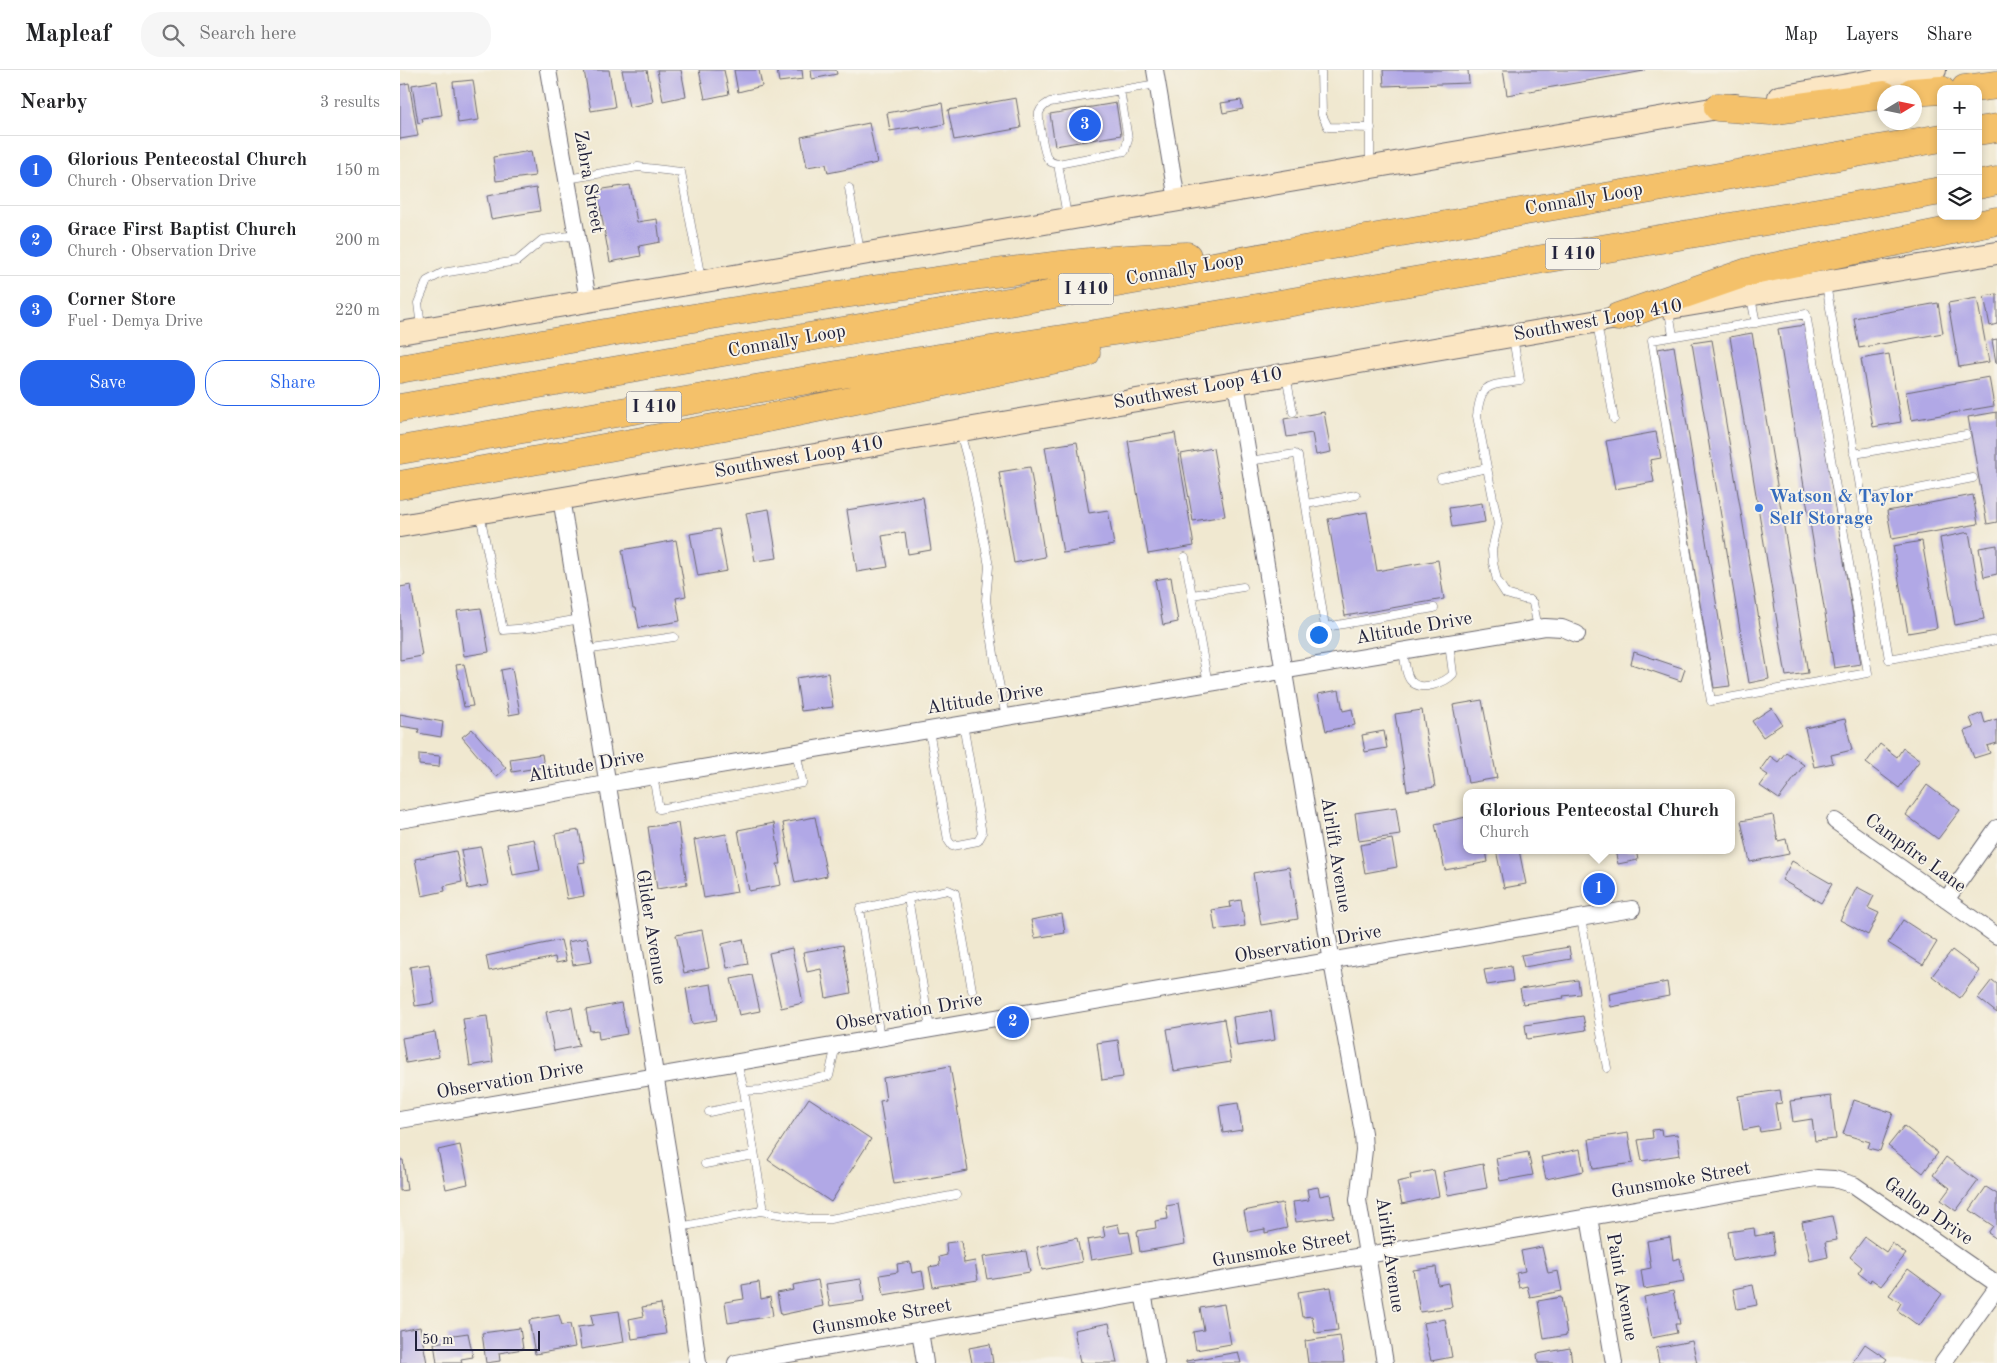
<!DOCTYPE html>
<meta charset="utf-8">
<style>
:root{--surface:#fff;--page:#f6f6f6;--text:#202124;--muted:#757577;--line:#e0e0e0;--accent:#2563eb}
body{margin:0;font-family:"Old Standard TT",serif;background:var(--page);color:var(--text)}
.controls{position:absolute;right:15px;top:15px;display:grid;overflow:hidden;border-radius:10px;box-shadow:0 2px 8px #0003}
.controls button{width:45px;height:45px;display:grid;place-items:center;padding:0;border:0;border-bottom:1px solid var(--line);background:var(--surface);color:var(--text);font:25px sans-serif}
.compass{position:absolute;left:1477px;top:15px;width:45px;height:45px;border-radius:50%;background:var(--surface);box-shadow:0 2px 8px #0003;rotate:80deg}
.scale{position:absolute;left:15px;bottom:12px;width:125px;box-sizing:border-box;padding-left:5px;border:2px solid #22223b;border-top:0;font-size:14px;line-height:18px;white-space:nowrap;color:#22223b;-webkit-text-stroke:4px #f7f3e8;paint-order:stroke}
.you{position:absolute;left:918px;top:564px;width:18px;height:18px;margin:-12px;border:4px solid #fff;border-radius:50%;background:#1a73e8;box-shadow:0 0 0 8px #1a73e833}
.badge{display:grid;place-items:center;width:32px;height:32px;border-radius:50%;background:var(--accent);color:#fff;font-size:16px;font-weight:700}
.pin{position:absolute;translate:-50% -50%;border:2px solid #fff;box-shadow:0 1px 5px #0006}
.popup{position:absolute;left:1063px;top:719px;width:272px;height:65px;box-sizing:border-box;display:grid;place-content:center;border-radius:10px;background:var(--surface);filter:drop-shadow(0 1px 4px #0005);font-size:16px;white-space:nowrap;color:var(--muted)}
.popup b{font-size:19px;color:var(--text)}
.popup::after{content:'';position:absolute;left:50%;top:100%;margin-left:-10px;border:10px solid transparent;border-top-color:var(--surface)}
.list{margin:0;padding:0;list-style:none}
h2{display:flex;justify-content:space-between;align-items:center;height:65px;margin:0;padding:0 20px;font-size:21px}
h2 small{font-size:16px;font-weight:400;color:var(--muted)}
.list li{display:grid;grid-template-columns:32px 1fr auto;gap:15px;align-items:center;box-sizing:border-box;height:70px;padding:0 20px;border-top:1px solid var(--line)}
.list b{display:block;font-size:19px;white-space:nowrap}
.list p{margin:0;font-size:16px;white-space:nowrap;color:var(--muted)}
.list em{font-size:16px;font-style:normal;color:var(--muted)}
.actions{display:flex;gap:10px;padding:15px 20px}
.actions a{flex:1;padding:11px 0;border:1px solid var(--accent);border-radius:20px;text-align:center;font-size:18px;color:var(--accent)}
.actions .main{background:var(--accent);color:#fff}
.icon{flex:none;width:28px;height:28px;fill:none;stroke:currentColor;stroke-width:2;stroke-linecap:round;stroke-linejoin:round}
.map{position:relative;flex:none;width:1597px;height:1293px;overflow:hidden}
header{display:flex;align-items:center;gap:30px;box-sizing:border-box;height:70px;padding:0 25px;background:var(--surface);border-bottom:1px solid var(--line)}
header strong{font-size:24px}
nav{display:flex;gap:28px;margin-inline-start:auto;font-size:18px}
.search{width:350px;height:45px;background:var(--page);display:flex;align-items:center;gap:12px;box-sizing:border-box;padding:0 18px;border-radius:20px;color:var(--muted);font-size:19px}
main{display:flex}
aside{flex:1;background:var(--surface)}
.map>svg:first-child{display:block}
.building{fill:#b1a8e6}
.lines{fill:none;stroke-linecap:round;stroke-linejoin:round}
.lane-casing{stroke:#6a676f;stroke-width:9}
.street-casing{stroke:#6a676f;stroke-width:18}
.secondary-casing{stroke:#6a676f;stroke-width:24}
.highway-casing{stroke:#6a676f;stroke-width:29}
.lane{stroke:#fff;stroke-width:8}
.street{stroke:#fff;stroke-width:16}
.secondary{stroke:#fbe6c3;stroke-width:22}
.highway{stroke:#f4c16a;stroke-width:28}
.shop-dot{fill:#3f7fe0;stroke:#f7f3e8;stroke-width:2}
.labels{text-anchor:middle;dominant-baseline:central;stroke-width:4;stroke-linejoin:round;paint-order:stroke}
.shield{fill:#f7f3e8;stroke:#62616f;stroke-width:1}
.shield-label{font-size:18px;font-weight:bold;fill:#22223b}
.street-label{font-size:19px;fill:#22223b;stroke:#f7f3e8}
.shop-label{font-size:19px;font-weight:bold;fill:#366cbe;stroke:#f7f3e8;text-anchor:start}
</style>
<header>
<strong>Mapleaf</strong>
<div class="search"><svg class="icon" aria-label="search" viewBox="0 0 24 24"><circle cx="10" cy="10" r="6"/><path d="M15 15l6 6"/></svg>Search here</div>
<nav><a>Map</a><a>Layers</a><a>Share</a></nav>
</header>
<main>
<aside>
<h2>Nearby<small>3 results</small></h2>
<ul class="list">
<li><span class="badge">1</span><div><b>Glorious Pentecostal Church</b><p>Church · Observation Drive</p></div><em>150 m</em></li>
<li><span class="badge">2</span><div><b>Grace First Baptist Church</b><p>Church · Observation Drive</p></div><em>200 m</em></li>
<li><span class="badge">3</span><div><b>Corner Store</b><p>Fuel · Demya Drive</p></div><em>220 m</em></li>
</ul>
<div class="actions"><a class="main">Save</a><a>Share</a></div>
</aside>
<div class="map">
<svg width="1597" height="1293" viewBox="0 0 1597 1293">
<rect width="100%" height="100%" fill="#f7f3e8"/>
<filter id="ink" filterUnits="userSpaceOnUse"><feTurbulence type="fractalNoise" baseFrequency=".02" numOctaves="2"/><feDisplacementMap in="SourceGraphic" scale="10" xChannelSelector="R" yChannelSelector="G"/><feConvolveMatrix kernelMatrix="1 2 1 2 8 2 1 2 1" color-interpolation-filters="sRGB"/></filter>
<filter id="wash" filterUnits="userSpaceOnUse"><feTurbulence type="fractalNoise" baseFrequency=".0096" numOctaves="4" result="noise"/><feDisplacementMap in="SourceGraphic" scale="20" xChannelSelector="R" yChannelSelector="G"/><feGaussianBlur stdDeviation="1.12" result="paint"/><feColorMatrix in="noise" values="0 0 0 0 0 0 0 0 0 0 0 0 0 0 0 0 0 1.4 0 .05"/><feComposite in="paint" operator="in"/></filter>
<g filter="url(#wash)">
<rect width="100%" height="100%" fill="#f0e8d0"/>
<g id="blocks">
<path class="building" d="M184,0H209L215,37L191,41Z
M222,0H247L253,32L229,37Z
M257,0H281L286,26L263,31Z
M299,0H324L329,24L305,29Z
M334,0H359L362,16L338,22Z
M377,0H402L403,9L379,12Z
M411,0H436L437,4L412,9Z
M983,0H1068L1069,13L984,16Z
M1103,0H1244V1L1107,25Z
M73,10L79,50L58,53L53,12Z
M37,11L42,45L22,48L23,52L18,53L12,15Z
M9,13L18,66L0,69V15Z
M616,28L621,58L554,70L548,40Z
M841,30L843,39L823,43L821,33Z
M542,33L545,54L521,59L520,56L490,61L487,43Z
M716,33L721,65L655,76L650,44Z
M469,53L477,93L428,103L426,94L407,97L401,67Z
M131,81L135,106L96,111L93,87Z
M230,115L237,152L257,149L260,172L239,176L241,186L210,192L197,120Z
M136,118L140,141L91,149L87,126Z
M1597,224V254L1590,256L1584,226Z
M1577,228L1589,292L1559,297L1548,233Z
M1538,233L1543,263L1459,278L1454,248Z
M1405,255L1461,594L1434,598L1378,259Z
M1352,263L1408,603L1386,606L1330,267Z
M1597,269V293H1596L1592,270Z
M1312,270L1369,609L1349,613L1292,273Z
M1274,276L1330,616L1314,618L1258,279Z
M1489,284L1501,352L1473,357L1461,289Z
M1589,307L1594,336L1511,350L1506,322Z
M924,342L931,382L916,385L912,363L887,367L884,349Z
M1597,342V452L1587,454L1568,347Z
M1256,362L1261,388L1250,390L1254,412L1215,419L1206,371Z
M775,363L794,476L748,484L728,371Z
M677,372L689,443L708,440L714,475L663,483L645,377Z
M813,378L825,446L793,451L781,384Z
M630,397L645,487L614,493L599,402Z
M1573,425L1578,454L1492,469L1487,441Z
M523,427L531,480L508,484L505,462L482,466L488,497L457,502L447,440Z
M1082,433L1085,452L1052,457L1049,438Z
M369,439L377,488L355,491L346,443Z
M967,442L977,501L1038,490L1044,529L945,546L928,449Z
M319,459L327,501L298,506L290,464Z
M1569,462L1584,549L1555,555L1540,468Z
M276,470L286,526L276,528L280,551L239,558L235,538H233L222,480Z
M1522,471L1537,558L1508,563L1493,476Z
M1597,475V504L1584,507L1579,478Z
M771,507L778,552L763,555L755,510Z
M11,515L22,586L0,590V517Z
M81,538L89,582L64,586L57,541Z
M1234,582L1285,599L1281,611L1231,594Z
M64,594L73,636L64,637L56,595Z
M112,598L120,643L109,645L101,600Z
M428,603L433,637L401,641L396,608Z
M939,620L943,641L952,639L955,655L926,661L918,624Z
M1082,630L1097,708L1068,713L1053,635Z
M1372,638L1382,654L1363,667L1352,651Z
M1022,640L1035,717L1007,721L995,644Z
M1582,643L1585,653L1597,649V673L1587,676L1590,683L1574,688L1564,661L1574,658L1570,648Z
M0,644L43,652L41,667L18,663L19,659L0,656Z
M1445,649L1452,680L1431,685L1433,693L1414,697L1405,658Z
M72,659L106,698L96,707L62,667Z
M984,661L987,678L965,682L962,665Z
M1480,674L1497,687L1503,678L1520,690L1499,718L1466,693Z
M1386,682L1404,695L1379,729L1360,716L1368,705L1360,700L1370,686L1378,692Z
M19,684L40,686L39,697L19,695Z
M142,684L144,697L112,702L110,689Z
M1527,715L1560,740L1538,769L1506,745Z
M996,737L1000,765L959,771L955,743Z
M1373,745L1378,771L1386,769L1389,784L1350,792L1341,751Z
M415,747L427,806L395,813L383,753Z
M1066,747V780H1086L1088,792L1045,800L1035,754Z
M278,753L287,814L257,819L248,757Z
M374,753L381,794H377L381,815L349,821L338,760Z
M179,760L185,792L178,793L184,826L167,829L155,764Z
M326,764L337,822L304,828L294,770Z
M134,769L140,800L113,805L107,774Z
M992,769L997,797L965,803L960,775Z
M81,777L88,815L68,819L61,780Z
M1096,780H1119L1126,814L1104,818Z
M1215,780H1236L1238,790L1218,794Z
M56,781L62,812L44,816L45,821L22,826L15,789Z
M1392,791L1432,814L1421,833L1382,810Z
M889,797L898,849L861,855L853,803Z
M1457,817L1474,826L1468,838L1479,843L1468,865L1440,850Z
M841,830L845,856L815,860L812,840L831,837L830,832Z
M662,844L665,863L635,868L631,850Z
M1503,850L1537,872L1523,895L1488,873Z
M302,860L309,898L284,903L276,865Z
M187,868L192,892L173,895L168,872Z
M343,869L348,894L327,898L322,874Z
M161,870L166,891L156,893L155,887L89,901L86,886Z
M443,875L451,923L426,928L421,899L407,902L403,882Z
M1169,877L1171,889L1124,897L1121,885Z
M392,878L403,933L381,938L369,883Z
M1552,880L1580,901L1560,928L1532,906Z
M29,894L35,933L15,936L10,897Z
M1111,896L1113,911L1087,915L1084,900Z
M352,905L360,941L339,945L331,909Z
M1178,910L1180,924L1163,926L1164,928L1123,934L1120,919Z
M1592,910L1597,914V943L1578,928Z
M1267,912L1269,926L1211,937L1209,924Z
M311,914L317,950L292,954L286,918Z
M221,933L227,964L199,969L198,960L190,961L186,940Z
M172,937L179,976L154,981L146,942Z
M871,941L875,970L837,976L833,947Z
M87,946L93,992L70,996L63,949Z
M1183,946L1186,960L1127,969L1125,955Z
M824,949L831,992L774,1001L767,959Z
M35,962L39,987L6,993L2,968Z
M718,970L723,1007L702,1010L697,973Z
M550,996L568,1101L494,1114L480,1031L486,1030L483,1008Z
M1380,1020L1382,1033L1375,1034L1379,1059L1360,1062L1359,1057L1343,1060L1338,1026Z
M1431,1026L1436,1069L1415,1071L1412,1049L1393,1052L1390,1031Z
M409,1028L471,1069L431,1132L368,1090Z
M1454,1030L1493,1043L1480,1081L1468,1078L1470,1072L1443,1064Z
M838,1033L842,1060L823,1063L819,1036Z
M1504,1056L1538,1083L1523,1103L1488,1076Z
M1261,1059L1262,1066L1277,1064L1280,1085L1242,1091L1238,1070L1253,1068L1252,1060Z
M1228,1063L1233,1093L1193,1099L1189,1069Z
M60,1075L68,1114L46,1119L38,1080Z
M1180,1079L1184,1101L1146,1109L1141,1087Z
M1128,1082L1133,1105L1100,1111L1096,1088Z
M1546,1087L1578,1111L1556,1141L1541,1130L1550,1118L1533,1105Z
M0,1090H3L7,1120L0,1121Z
M1083,1094L1087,1118L1048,1125L1043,1102Z
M1034,1100L1039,1126L1002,1134L997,1112L1011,1109L1010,1105Z
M918,1117L920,1126L930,1124L934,1147L896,1152L893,1132L909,1130L907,1119Z
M1586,1117L1597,1124V1169L1588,1163L1593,1156L1570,1140Z
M882,1133L887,1158L865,1163V1159L848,1162L844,1141Z
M778,1134L785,1174L740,1182L737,1161L756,1158L755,1151L768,1149L766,1136Z
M1432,1146L1437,1170L1425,1172L1428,1187L1410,1191L1402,1152Z
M718,1154L720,1163L729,1162L733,1183L691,1190L687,1170L705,1167L703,1157Z
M1354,1158L1355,1166L1372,1163L1375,1184L1332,1191L1328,1162Z
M1270,1167L1273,1190L1280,1188L1284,1212L1244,1219L1241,1200L1251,1198L1247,1171Z
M1465,1167L1486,1182L1492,1173L1506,1184L1481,1216L1471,1209L1470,1212L1458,1203L1462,1197L1450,1187Z
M677,1168L682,1192L642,1200L637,1177Z
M561,1171L564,1193L575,1191L578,1210L533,1217L529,1197L540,1195L539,1187L547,1185L546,1173Z
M1142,1177L1148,1203L1158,1201L1162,1221L1130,1227L1127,1216L1119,1218L1116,1203L1125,1201L1121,1181Z
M626,1181L630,1202L587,1209L583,1187Z
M510,1192L512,1203L522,1201L525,1218L484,1225L480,1205L498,1202L497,1194Z
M1036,1197L1038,1215L1048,1213L1052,1237L1020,1242L1013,1200Z
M1508,1199L1542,1224L1519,1256L1497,1240L1501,1233L1489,1225Z
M461,1209L464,1231L430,1236L426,1214Z
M418,1210L423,1236L381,1245L377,1223L394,1220L393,1215Z
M359,1212L361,1229L370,1227L373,1246L328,1253L325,1232L344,1229L342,1215Z
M1353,1215L1357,1235L1337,1239L1333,1219Z
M931,1217L938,1260L915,1263L912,1246L902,1247L898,1222Z
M1273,1221L1280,1254H1275L1277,1263L1252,1268L1244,1227Z
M1161,1227L1167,1265L1144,1269L1138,1231Z
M261,1234L266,1264L232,1269L229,1249L244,1246L242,1237Z
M824,1234L831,1274L796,1280L793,1262L804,1260L800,1238Z
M219,1241L224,1272L181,1279L178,1257L193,1255L191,1245Z
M159,1245L162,1255L170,1254L175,1277L135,1284L129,1250Z
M1045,1249L1052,1287L1031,1291L1023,1253Z
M709,1253L717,1293H680L674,1260Z
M20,1257L27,1293H0V1261Z
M120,1258L123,1279L99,1283L100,1291L86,1293L82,1263Z
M68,1263L73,1287L61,1289L62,1293H37L34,1273L48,1271L47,1266Z
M940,1266L944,1293H908L905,1271Z
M1292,1271L1297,1293H1259L1256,1278Z
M590,1274L593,1293H572L569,1278Z
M1465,1274L1487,1289L1484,1293H1452Z
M1170,1278L1172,1293H1138L1137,1284Z
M838,1282L841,1293H786V1291Z"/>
</g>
</g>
<g filter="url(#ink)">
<use href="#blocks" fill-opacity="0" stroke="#6a676f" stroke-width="1"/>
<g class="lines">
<g class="lane-casing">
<path id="lane" d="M921,0L922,45L928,57L971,58
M970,0V95
M720,20L728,69L725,81L658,94C653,93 651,93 648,89C644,84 638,50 639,43C641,37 645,35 650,32L757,14
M658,94L667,146
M167,109L238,97L281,102L301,209
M449,118L460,182
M1426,214L1489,589L1597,570
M1351,228L1356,253
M1269,241L1273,266
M1406,244L1468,603L1311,631L1252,270Z
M1197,253L1214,349
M21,257L18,233L27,211L42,203L117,191L142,170L176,165
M1113,267L1120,311C1089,316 1081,311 1077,346L1098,454L1092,480L1093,493L1097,510L1106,524L1123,529L1130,530L1133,533L1138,558
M886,306L893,342
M560,362L570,399L589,496L586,530L596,598L606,647
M1454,384L1566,365
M849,391L895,384L898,386L926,563
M1041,408L1087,398
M1462,430L1573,408
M906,434L956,425
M80,444L103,560L130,558L180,549
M785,487L808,614
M792,525L843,517
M926,557L1034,538
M185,580L274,567
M1003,581C1005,589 1005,605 1011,611C1020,622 1045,613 1053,604L1049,573
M529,660L548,770L552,776L578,771L582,764L563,654
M253,706L259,739L402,713V710L396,682
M508,828L548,820L555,823L572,920
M1181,848L1207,998
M480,968L460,839L508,828L530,959
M337,992L344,1021L361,1020L429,1006L436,975
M309,1042L346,1034
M305,1094L354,1085
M360,1141L409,1149H430L556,1125
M280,1157L360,1141L363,1135L344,1021"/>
</g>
<g class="street-casing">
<path id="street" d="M148,0L188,230
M755,0L777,130
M836,313L932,892L963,1063L964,1080L958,1130L985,1293
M161,428L279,1151L298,1293
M0,750L206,714L1145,557L1162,558L1177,564
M1435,751L1597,866
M1546,830L1597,758
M0,1050L1232,839
M1189,1147L1214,1293
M743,1223L756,1293
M520,1261L525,1293
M336,1293L1417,1108L1434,1109L1454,1115L1597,1214
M1543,1293L1597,1218"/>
</g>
<g class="secondary-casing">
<path id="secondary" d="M1379,27L1535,0
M1270,238L1597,183
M0,263L1335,35
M0,456L1234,245"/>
</g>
<g class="highway-casing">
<path id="highway" d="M1565,19L1597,15
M1512,22L1541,20
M1318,37L1371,41L1484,25
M1578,61L1597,58
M1578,115L1597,111
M1218,247L1348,202L1597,151
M0,299C171,269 341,238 513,214C604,202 696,188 787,186
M0,338C514,250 1027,157 1541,68
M0,380L507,293L804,247L1541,121
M0,415L363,349L686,283"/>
</g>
<use href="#lane" class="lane"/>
<use href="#street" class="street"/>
<use href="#secondary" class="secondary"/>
<use href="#highway" class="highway"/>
</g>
</g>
<circle class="shop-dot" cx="1359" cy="438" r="5"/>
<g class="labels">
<g class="shield">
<rect x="1145.5" y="168.5" width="55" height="31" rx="4"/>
<rect x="658.5" y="203.5" width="55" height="31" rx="4"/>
<rect x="226.5" y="321.5" width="55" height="31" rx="4"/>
</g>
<g class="shield-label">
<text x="1173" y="184">I 410</text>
<text x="686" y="219">I 410</text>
<text x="254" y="337">I 410</text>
</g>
<g class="street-label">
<text transform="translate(188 112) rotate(80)">Zabra Street</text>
<text transform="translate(1184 130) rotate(-10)">Connally Loop</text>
<text transform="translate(785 200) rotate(-10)">Connally Loop</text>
<text transform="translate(1198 251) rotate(-10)">Southwest Loop 410</text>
<text transform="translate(387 272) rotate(-10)">Connally Loop</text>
<text transform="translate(798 319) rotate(-10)">Southwest Loop 410</text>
<text transform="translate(399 388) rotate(-10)">Southwest Loop 410</text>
<text transform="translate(1014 559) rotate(-10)">Altitude Drive</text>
<text transform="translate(585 630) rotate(-9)">Altitude Drive</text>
<text transform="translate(186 697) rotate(-10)">Altitude Drive</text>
<text transform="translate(1515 784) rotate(36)">Campfire Lane</text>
<text transform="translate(935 785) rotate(81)">Airlift Avenue</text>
<text transform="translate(250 857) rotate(81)">Glider Avenue</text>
<text transform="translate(908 875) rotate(-10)">Observation Drive</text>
<text transform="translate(509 943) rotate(-10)">Observation Drive</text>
<text transform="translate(110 1011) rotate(-10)">Observation Drive</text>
<text transform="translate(1281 1111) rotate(-10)">Gunsmoke Street</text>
<text transform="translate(1528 1142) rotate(35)">Gallop Drive</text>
<text transform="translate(882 1180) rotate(-10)">Gunsmoke Street</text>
<text transform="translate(989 1185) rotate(82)">Airlift Avenue</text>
<text transform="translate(1221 1217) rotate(80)">Paint Avenue</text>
<text transform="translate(482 1248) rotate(-10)">Gunsmoke Street</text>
</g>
<g class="shop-label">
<text x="1369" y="427">Watson &amp; Taylor<tspan x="1369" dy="22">Self Storage</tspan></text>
</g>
</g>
</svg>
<div class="controls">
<button>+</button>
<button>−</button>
<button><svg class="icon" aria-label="layers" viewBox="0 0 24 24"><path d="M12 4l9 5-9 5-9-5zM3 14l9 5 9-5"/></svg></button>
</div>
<svg class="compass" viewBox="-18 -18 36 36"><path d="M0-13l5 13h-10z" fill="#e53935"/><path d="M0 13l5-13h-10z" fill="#757577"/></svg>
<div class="scale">50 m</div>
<div class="you"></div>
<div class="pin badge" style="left:1199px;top:819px">1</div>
<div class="popup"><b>Glorious Pentecostal Church</b>Church</div>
<div class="pin badge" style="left:613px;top:952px">2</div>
<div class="pin badge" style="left:685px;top:55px">3</div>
</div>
</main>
